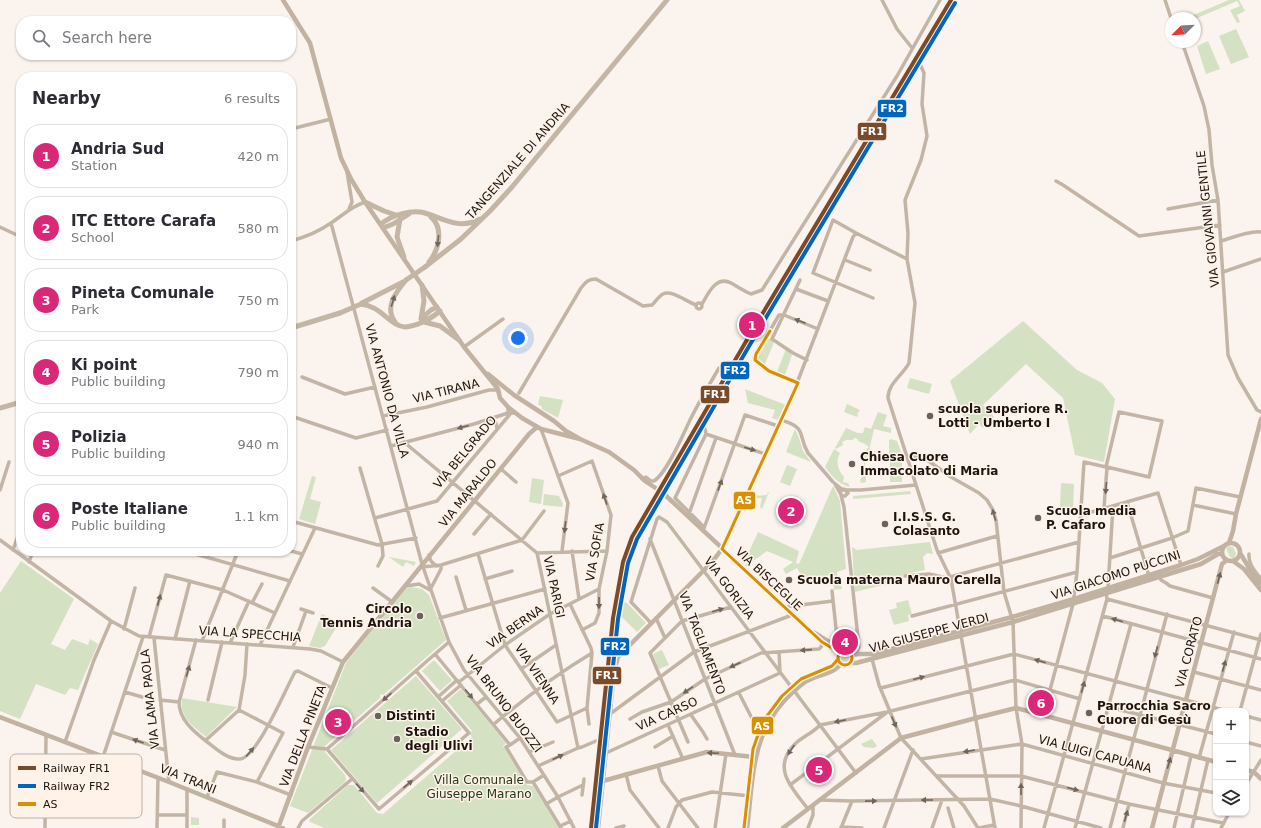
<!DOCTYPE html>
<meta charset="utf-8">
<style>
:root{--surface:#fff;--page:#f2f2f3;--text:#2b2b33;--muted:#7c7c81;--line:#e1e1e2;--accent:#db2777}
body{margin:0;font-family:"DejaVu Sans",sans-serif;background:var(--page);color:var(--text)}
.controls{position:absolute;right:12px;bottom:12px;display:grid;overflow:hidden;border-radius:8px;box-shadow:0 1px 3px #0004}
.controls button{width:36px;height:36px;display:grid;place-items:center;padding:0;border:0;border-bottom:1px solid var(--line);background:var(--surface);color:var(--text);font:20px sans-serif}
.compass{position:absolute;left:1165px;top:12px;width:36px;height:36px;border-radius:50%;background:var(--surface);box-shadow:0 1px 3px #0004;rotate:246deg}
.you{position:absolute;left:518px;top:338px;width:14px;height:14px;margin:-10px;border:3px solid #fff;border-radius:50%;background:#1a73e8;box-shadow:0 0 0 6px #1a73e833}
.badge{display:grid;place-items:center;width:26px;height:26px;border-radius:50%;background:var(--accent);color:#fff;font-size:13px;font-weight:700}
.pin{position:absolute;translate:-50% -50%;border:2px solid #fff;box-shadow:0 1px 4px #0006}
.list{margin:0;padding:0;list-style:none}
h2{display:flex;justify-content:space-between;align-items:center;height:52px;margin:0;padding:0 16px;font-size:17px}
h2 small{font-size:13px;font-weight:400;color:var(--muted)}
.list li{display:grid;grid-template-columns:26px 1fr auto;gap:12px;align-items:center;box-sizing:border-box;height:64px;margin:0 8px 8px;padding:0 8px;border:1px solid var(--line);border-radius:16px}
.list b{display:block;font-size:15px;white-space:nowrap}
.list p{margin:0;font-size:13px;white-space:nowrap;color:var(--muted)}
.list em{font-size:13px;font-style:normal;color:var(--muted)}
.icon{flex:none;width:22px;height:22px;fill:none;stroke:currentColor;stroke-width:2;stroke-linecap:round;stroke-linejoin:round}
.map{position:relative;flex:none;width:1261px;height:828px;overflow:hidden}
.search{position:absolute;background:var(--surface);box-shadow:0 1px 3px #0004;left:16px;top:16px;width:280px;height:44px;display:flex;align-items:center;gap:10px;box-sizing:border-box;padding:0 14px;border-radius:16px;color:var(--muted);font-size:15px}
.panel{position:absolute;background:var(--surface);box-shadow:0 1px 3px #0004;left:16px;top:72px;width:280px;height:484px;border-radius:16px}
.map>svg:first-child{display:block}
.green{fill:#d5e1c3}
.lines{fill:none;stroke-linecap:round;stroke-linejoin:round}
.street{stroke:#c3b5a6;stroke-width:3.5}
.secondary{stroke:#c1b2a1;stroke-width:4.5}
.primary{stroke:#c3b6a5;stroke-width:5}
.primary-bridge{stroke:#c3b6a5;stroke-width:5}
.bus-1-casing{stroke:#fff2e9;stroke-width:6}
.bus-1{stroke:#d69002;stroke-width:3}
.rail-1-casing{stroke:#fff2e9;stroke-width:7}
.rail-2-casing{stroke:#fff2e9;stroke-width:7}
.rail-1{stroke:#7a4b2a;stroke-width:4}
.rail-2{stroke:#0065bd;stroke-width:4}
.oneway{fill:#70665a}
.oneway2{fill:#70655a}
.oneway3{fill:#6e6458}
.poi-dot{fill:#6a635d;stroke:#fff2e9;stroke-width:1.5}
.labels{text-anchor:middle;dominant-baseline:central;stroke-width:3;stroke-linejoin:round;paint-order:stroke}
.street-label{font-size:12px;fill:#1c150f;stroke:#fff2e9}
.poi-label{font-size:12px;font-weight:bold;fill:#1c150f;stroke:#fff2e9;text-anchor:start}
.park-label{font-size:12px;fill:#253714;stroke:#fff2e9}
.key{fill:#fff2e9;stroke:#bbb0a8;stroke-width:1}
.key-label{font-size:11px;fill:#1c150f}
.line-badge{stroke:#fff2e9;stroke-width:1.5}
.badge-label{font-size:11px;text-anchor:middle;font-weight:bold;fill:#fff}
</style>
<div class="map">
<svg width="1261" height="828" viewBox="0 0 1261 828">
<rect width="100%" height="100%" fill="#faf3ee"/>
<path class="green" d="M1229,0H1239L1245,11L1237,15L1240,22L1237,23L1230,10L1240,6L1237,1L1195,19V18H1190L1189,17Z
M1236,29L1249,57L1231,64L1219,36Z
M1208,41L1220,69L1206,74L1197,46Z
M1023,321L1077,370L1102,383L1115,399L1104,462L1075,455L1063,398L1026,364L983,405L994,417L983,428L979,424L970,434L950,381Z
M769,338L774,342L765,364L760,362L758,358Z
M786,349L792,355L785,375L777,372Z
M910,378L932,384L929,394L907,388Z
M745,389L786,405L778,420L772,418L775,410L748,403Z
M540,396L563,400L558,418L542,409V407L538,404Z
M847,404L860,410L857,414L858,415L857,417L844,412Z
M878,412L887,415L883,426L891,428V433L874,429L868,455H867L866,459L862,455L869,447L865,444L858,441V439L854,438L853,440H846L842,442L843,445L836,449L835,448L846,428L858,433H863L865,427L871,429Z
M795,429L799,438L803,451L811,462L786,452Z
M891,439L897,441L903,457L889,458V440Z
M834,449L840,453C835,462 838,470 844,477L843,482L848,483L850,487C838,484 832,476 825,467Z
M890,459H902V482H890Z
M864,461H865L866,482L861,483L860,480L862,477L860,473L864,469Z
M787,465L797,469L790,486L780,482Z
M312,476L316,477L310,499L321,502L315,524L299,519Z
M532,478L544,480L541,504L529,502Z
M1061,483L1074,484L1073,508L1060,507Z
M833,486L837,494L840,501L846,569L837,572L839,584H841L842,589L830,590L834,589L832,574L806,584L797,568L786,574L783,569L793,562L767,551L746,566L745,565L748,563L745,561L758,532L799,551L796,563L799,564Z
M910,491L911,494L853,499V496Z
M768,492H769L762,509L760,507L762,498H749L750,496L767,495Z
M544,494L559,496L563,504L562,507L543,505Z
M930,542L933,554L927,553L923,557L925,570L902,575L903,580L855,592L852,547L857,550Z
M1229,546L1233,547L1236,553L1235,557L1233,558L1230,557L1226,548Z
M389,557L416,562L414,566L406,562L403,567Z
M21,561L74,599L51,644L65,650L72,639L88,645L90,639L98,644L78,690L70,688L65,695L36,684L20,719L0,711V593Z
M411,587L422,589L429,595L446,640L383,695L381,694L380,696L381,697L325,746V752L345,775L346,779L345,782L308,813L290,806L346,663L392,604L405,589Z
M618,600L627,603L646,623L637,632L617,612Z
M908,600L912,614L908,615L909,621L894,625L889,610L897,608L896,603Z
M322,614L339,623L325,646L320,648L309,646Z
M662,650L669,665L659,669L653,654Z
M840 658a5 5 0 1 1 10 0a5 5 0 1 1-10 0Z
M434,660L452,680L440,691L422,671Z
M416,676L462,729L377,803L331,750Z
M461,689L506,743L503,746L527,785L533,786L559,828H325L310,822L309,820L348,785H354L377,813L383,814L472,737L470,734L472,731L447,701Z
M182,698L237,707L206,737C193,726 179,717 182,698Z
M872,739L877,746L874,748L864,747L861,744Z
M191,817L199,818V825H191Z"/>
<g class="lines">
<path class="street" d="M882,0L897,29L912,48
M1165,0L1171,18
M1182,42L1204,106L1209,130L1212,165L1218,200L1228,355L1238,378L1257,410L1261,412
M919,62L924,73L922,104L927,136L921,160L905,200L908,233L907,259L915,303L909,363C903,375 888,383 888,398L937,550L951,579L995,828
M291,129L331,119
M347,172L352,202L349,209
M1056,181L1063,185L1139,236L1220,225
M1168,209L1218,200
M331,223L422,564L449,642L464,670L520,738L558,797L574,828
M0,227L21,237
M856,233L833,220L813,273L873,298
M291,241C306,237 318,232 331,223C343,215 352,206 365,202
M1221,241C1231,238 1251,230 1261,232
M845,260L870,270
M1223,272L1261,259
M800,280L772,339L793,353L807,360
M796,289L828,301
M696 306a3 3 0 1 1 6 0a3 3 0 1 1-6 0Z
M702,304C708,294 716,275 731,283C738,287 744,291 751,294L762,290L897,76L940,0
M464,347L503,319
M302,377L345,394L375,387
M798,383C788,379 757,369 754,358L779,315H784L818,329
M519,393L581,288C586,282 588,279 596,279L643,306L652,305C655,302 659,296 663,294C671,289 687,302 696,305
M291,416L356,438L387,430
M383,416L427,407L489,390H496L499,392
M491,419L496,423L497,429
M781,420C808,428 797,434 808,453L833,482L843,490
M700,425L705,429L706,434L675,498L704,527
M541,429L568,503L562,551
M706,434L765,454
M404,442L537,553L578,748
M391,446L474,424L508,413V407
M907,457L911,456L923,457L951,477L979,493L987,500L993,510L996,520L1004,592L1013,622L1016,708L1022,744L1021,828
M360,468L382,544L383,556L378,566
M501,469L516,482
M558,476L592,461L611,515L607,551L599,589V613L595,623L582,630
M642,479L646,477L651,481H654C667,473 683,435 690,420C699,402 709,385 719,368
M835,484L842,496H845L848,493L844,489L841,491L840,493
M0,490L9,462
M846,490H861L916,485
M841,495L844,507L859,647L856,655
M1127,502L1149,576
M1193,505L1236,514
M1104,508L1107,467
M689,514L716,438
M1081,515L1158,493L1181,565
M375,518L437,501L511,413H514
M291,521L378,545L416,538
M703,531L745,415L778,426
M474,534L491,514
M650,539L735,755
M0,540L111,621L139,636L310,649L321,651L343,662
M722,549L778,426L789,404L853,237L856,233L907,259
M13,550L21,527
M185,551L290,581
M291,551L302,554
M572,551L579,599
M537,553L607,551
M938,553L997,536
M478,554L505,645L557,722L587,708
M1249,554C1248,564 1255,571 1261,579
M429,555C430,561 432,563 437,566
M1110,558L1172,538L1188,531L1196,488L1240,497
M29,562L33,551
M422,567L441,565L522,540L544,511
M905,576L929,574L951,579
M456,577L466,610
M950,577L1079,542
M1160,577L1161,580L1166,583L1170,586L1213,598
M485,579L512,571
M406,586L419,584L430,590
M373,588L391,601
M1108,588L1113,506
M430,590L441,569V565
M832,591L838,647
M1107,599L1261,640
M252,603L262,584
M570,604L591,648L592,653L587,708L589,724
M784,607L833,601
M301,609L313,613
M912,616L1077,572
M1103,616L1261,659
M440,618L545,589
M656,618L665,638
M651,623L631,602L657,519L659,517L667,522L856,773
M124,629L135,588
M149,637L166,575L223,590L275,613
M154,638L169,782
M175,639L190,581
M196,640L179,702C179,719 193,731 206,741C215,748 228,760 240,759C257,758 286,688 295,672L298,671L332,688
M202,641L238,551
M230,643L249,601
M260,645L315,528
M293,647L306,611
M779,652L780,672
M435,654L510,745L506,747L527,782H533L561,828
M872,659L879,685L901,738L964,806L978,828
M521,669L556,645
M416,671L469,733L379,809L327,749C368,714 408,677 449,642
M1194,672L1261,690
M459,682L505,645L550,614L599,589
M881,688L1014,654L1227,711
M125,692L142,697
M739,693L759,732
M438,697L457,680
M160,700L179,702
M208,700L222,642
M442,701L461,685
M477,704L486,697
M1109,707L1216,734
M239,710L283,733L257,782
M1240,711L1261,634
M610,714L694,652L792,615
M691,715L703,732L707,739
M1043,716L1073,604L1077,572L1084,462L1106,467H1107L1149,477L1162,421L1119,412L1106,467
M1246,716L1261,720
M630,719L642,712L671,702L705,679L761,653L819,649L821,647L822,642
M494,724C525,698 557,674 592,653
M668,725L683,759
M820,725L887,712L1015,680L1080,699
M111,732L165,750
M206,740L239,710L245,675L247,644
M65,742L94,660L111,621
M688,742L650,653L682,621L731,607
M1246,742L1261,746
M510,745L520,738
M308,747L327,749
M655,747L673,736
M529,752L553,742
M606,753L780,673
M103,757L143,637
M1199,758L1234,632
M921,759L1022,744L1163,783L1216,793
M538,766L578,748L582,747L596,741
M658,766L662,781L698,828
M626,774L630,790L659,828
M936,776H1021L1129,804L1223,823
M533,782L544,775
M1246,784L1261,760
M790,785L886,713
M582,795L584,779
M207,797L217,772L257,782L291,795
M819,800L852,801L990,799L1021,806L1101,828
M546,804L558,797L583,785
M948,808L954,828
M808,809C792,788 771,768 795,744C802,737 813,733 820,725
M158,815H187
M560,826L571,821
M841,827L862,828
M45,828L46,735
M157,828L158,778
M187,828V789
M224,828V820
M298,828L302,821L352,779
M616,828L624,826
M668,828L676,807L682,800L712,792L750,796
M715,828L726,754
M808,828L813,815V805
M841,828L852,801
M884,828L913,750
M932,828L942,800
M979,828L994,825
M1044,828L1107,599L1106,593
M1075,828L1131,624
M1110,828L1167,614
M1123,828L1129,804
M1174,828L1191,756
M1192,828L1208,760
M1221,828L1229,813"/>
<path class="secondary" d="M283,0L310,43L341,158L351,179L365,202L464,347L498,389L500,398L508,407L522,418L541,429L580,439
M488,374L514,395L554,421L566,431L580,439L609,452L634,470L645,481L663,493L812,632L822,642L837,651L839,654
M1222 552a9 9 0 1 1 18 0a9 9 0 1 1-18 0Z
M1229,543L1233,531L1236,514L1261,419
M1240,553L1251,571L1261,583
M1233,561L1244,569L1261,590
M813,632L844,651
M838 658a7 7 0 1 1 14 0a7 7 0 1 1-14 0Z
M851,654H873L1012,617L1074,599L1181,565L1198,559L1224,546
M850,663H856L1013,622L1201,564L1218,554H1222
M0,717L169,782L283,828
M1246,770L1254,772L1261,779
M603,781L707,752L754,757
M278,828L308,747L343,662L529,434L537,427
M598,828L614,671L618,657L712,562L722,549
M744,828L753,749L759,732L767,716L782,696L801,679L832,666L838,659
M747,828C752,792 751,750 771,719C778,706 790,694 801,685C812,675 833,675 841,664
M783,828L901,738L976,718L1016,708L1216,762
M1152,828L1222,564L1227,560"/>
<path class="primary" d="M365,202L384,211L396,215
M400,219L397,237L404,257
M381,224C392,215 412,209 425,213C444,219 460,230 480,219
M383,228L393,224L409,214
M429,262C439,250 444,228 431,217
M425,267L461,239L490,211L512,187L667,0
M362,303L403,282
M361,304C381,306 390,326 405,327C410,327 414,325 418,324C426,321 433,317 440,311
M422,318L431,310L437,307
M421,319L424,301L422,285
M395,322C384,307 396,292 406,280
M424,322L440,326L459,340
M291,328L340,313
M0,408L21,402"/>
<path class="primary-bridge" d="M406,280L425,267
M340,313L361,304"/>
<g class="bus-1-casing">
<path id="bus-1" d="M770,331L756,354L755,360L769,371L798,383L722,549L822,642L837,651L839,654
M838 658a7 7 0 1 1 14 0a7 7 0 1 1-14 0Z
M744,828L753,749L759,732L767,716L782,696L801,679L832,666L838,659"/>
</g>
<use href="#bus-1" class="bus-1"/>
<g class="rail-1-casing">
<path id="rail-1" d="M591,828L613,618L623,562L632,537L755,326L951,0"/>
</g>
<g class="rail-2-casing">
<path id="rail-2" d="M596,828L618,619L628,563L637,539L759,329L955,3"/>
</g>
<use href="#rail-1" class="rail-1"/>
<use href="#rail-2" class="rail-2"/>
</g>
<defs><path id="oneway-solid" d="M-6-.8H1V-3.2L6.5 0L1 3.2V.8H-6Z"/></defs>
<g class="oneway">
<use href="#oneway-solid" transform="translate(438 241) rotate(96)"/>
<use href="#oneway-solid" transform="translate(393 301) rotate(-73)"/>
</g>
<g class="oneway2">
<use href="#oneway-solid" transform="translate(800 321) rotate(-159)"/>
<use href="#oneway-solid" transform="translate(463 427) rotate(165)"/>
<use href="#oneway-solid" transform="translate(750 449) rotate(16)"/>
<use href="#oneway-solid" transform="translate(720 485) rotate(-70)"/>
<use href="#oneway-solid" transform="translate(1106 488) rotate(95)"/>
<use href="#oneway-solid" transform="translate(605 499) rotate(-109)"/>
<use href="#oneway-solid" transform="translate(994 515) rotate(-106)"/>
<use href="#oneway-solid" transform="translate(565 527) rotate(97)"/>
<use href="#oneway-solid" transform="translate(159 600) rotate(-75)"/>
<use href="#oneway-solid" transform="translate(599 603) rotate(90)"/>
<use href="#oneway-solid" transform="translate(718 610) rotate(-16)"/>
<use href="#oneway-solid" transform="translate(1117 620) rotate(-164)"/>
<use href="#oneway-solid" transform="translate(806 650) rotate(176)"/>
<use href="#oneway-solid" transform="translate(1156 652) rotate(105)"/>
<use href="#oneway-solid" transform="translate(1040 661) rotate(-164)"/>
<use href="#oneway-solid" transform="translate(735 665) rotate(155)"/>
<use href="#oneway-solid" transform="translate(1224 666) rotate(-75)"/>
<use href="#oneway-solid" transform="translate(188 671) rotate(-74)"/>
<use href="#oneway-solid" transform="translate(919 678) rotate(-15)"/>
<use href="#oneway-solid" transform="translate(1083 687) rotate(-74)"/>
<use href="#oneway-solid" transform="translate(688 690) rotate(146)"/>
<use href="#oneway-solid" transform="translate(469 694) rotate(50)"/>
<use href="#oneway-solid" transform="translate(387 697) rotate(138)"/>
<use href="#oneway-solid" transform="translate(840 721) rotate(169)"/>
<use href="#oneway-solid" transform="translate(894 722) rotate(67)"/>
<use href="#oneway-solid" transform="translate(138 741) rotate(-161)"/>
<use href="#oneway-solid" transform="translate(791 750) rotate(124)"/>
<use href="#oneway-solid" transform="translate(969 751) rotate(171)"/>
<use href="#oneway-solid" transform="translate(250 752) rotate(-50)"/>
<use href="#oneway-solid" transform="translate(558 757) rotate(-25)"/>
<use href="#oneway-solid" transform="translate(408 784) rotate(-40)"/>
<use href="#oneway-solid" transform="translate(360 788) rotate(48)"/>
<use href="#oneway-solid" transform="translate(1021 789) rotate(-90)"/>
<use href="#oneway-solid" transform="translate(1073 789) rotate(15)"/>
<use href="#oneway-solid" transform="translate(927 800) rotate(180)"/>
<use href="#oneway-solid" transform="translate(871 801) rotate(-1)"/>
<use href="#oneway-solid" transform="translate(1126 816) rotate(-74)"/>
</g>
<g class="oneway3">
<use href="#oneway-solid" transform="translate(1219 578) rotate(-75)"/>
<use href="#oneway-solid" transform="translate(713 753) rotate(-177)"/>
<use href="#oneway-solid" transform="translate(1169 763) rotate(-74)"/>
</g>
<g class="poi-dot">
<circle cx="930" cy="416" r="4"/>
<circle cx="852" cy="464" r="4"/>
<circle cx="1038" cy="518" r="4"/>
<circle cx="885" cy="524" r="4"/>
<circle cx="789" cy="580" r="4"/>
<circle cx="420" cy="616" r="4"/>
<circle cx="1089" cy="713" r="4"/>
<circle cx="378" cy="716" r="4"/>
<circle cx="397" cy="739" r="4"/>
</g>
<g class="labels">
<g class="street-label">
<text transform="translate(518 161) rotate(-49)">TANGENZIALE DI ANDRIA</text>
<text transform="translate(1208 219) rotate(-96)">VIA GIOVANNI GENTILE</text>
<text transform="translate(387 391) rotate(75)">VIA ANTONIO DA VILLA</text>
<text transform="translate(446 391) rotate(-14)">VIA TIRANA</text>
<text transform="translate(465 452) rotate(-50)">VIA BELGRADO</text>
<text transform="translate(468 493) rotate(-51)">VIA MARALDO</text>
<text transform="translate(595 552) rotate(-80)">VIA SOFIA</text>
<text transform="translate(1116 575) rotate(-18)">VIA GIACOMO PUCCINI</text>
<text transform="translate(769 579) rotate(43)">VIA BISCEGLIE</text>
<text transform="translate(554 587) rotate(78)">VIA PARIGI</text>
<text transform="translate(729 588) rotate(53)">VIA GORIZIA</text>
<text transform="translate(515 627) rotate(-35)">VIA BERNA</text>
<text transform="translate(929 633) rotate(-15)">VIA GIUSEPPE VERDI</text>
<text transform="translate(250 634) rotate(4)">VIA LA SPECCHIA</text>
<text transform="translate(702 643) rotate(69)">VIA TAGLIAMENTO</text>
<text transform="translate(1189 652) rotate(-75)">VIA CORATO</text>
<text transform="translate(537 674) rotate(56)">VIA VIENNA</text>
<text transform="translate(150 699) rotate(-96)">VIA LAMA PAOLA</text>
<text transform="translate(504 704) rotate(53)">VIA BRUNO BUOZZI</text>
<text transform="translate(667 714) rotate(-24)">VIA CARSO</text>
<text transform="translate(303 736) rotate(-69)">VIA DELLA PINETA</text>
<text transform="translate(1095 754) rotate(15)">VIA LUIGI CAPUANA</text>
<text transform="translate(188 779) rotate(22)">VIA TRANI</text>
</g>
<g class="poi-label">
<text x="938" y="409">scuola superiore R.<tspan x="938" dy="14">Lotti - Umberto I</tspan></text>
<text x="860" y="457">Chiesa Cuore<tspan x="860" dy="14">Immacolato di Maria</tspan></text>
<text x="1046" y="511">Scuola media<tspan x="1046" dy="14">P. Cafaro</tspan></text>
<text x="893" y="517">I.I.S.S. G.<tspan x="893" dy="14">Colasanto</tspan></text>
<text x="797" y="580">Scuola materna Mauro Carella</text>
<text x="412" y="609" text-anchor="end">Circolo<tspan x="412" dy="14">Tennis Andria</tspan></text>
<text x="1097" y="706">Parrocchia Sacro<tspan x="1097" dy="14">Cuore di Gesù</tspan></text>
<text x="386" y="716">Distinti</text>
<text x="405" y="732">Stadio<tspan x="405" dy="14">degli Ulivi</tspan></text>
</g>
<g class="park-label">
<text x="479" y="780">Villa Comunale<tspan x="479" dy="14">Giuseppe Marano</tspan></text>
</g>
</g>
<rect x="10" y="754" width="132" height="64" rx="6" class="key"/>
<rect x="18" y="766" width="18" height="4" fill="#7a4b2a"/>
<rect x="18" y="784" width="18" height="4" fill="#0065bd"/>
<rect x="18" y="802" width="18" height="4" fill="#d69002"/>
<g class="key-label">
<text x="43" y="772">Railway FR1</text>
<text x="43" y="790">Railway FR2</text>
<text x="43" y="808">AS</text>
</g>
<g class="line-badge">
<rect x="877" y="99" width="30" height="19" rx="4" fill="#0065bd"/>
<rect x="857" y="122" width="30" height="19" rx="4" fill="#7a4b2a"/>
<rect x="720" y="361" width="30" height="19" rx="4" fill="#0065bd"/>
<rect x="700" y="385" width="30" height="19" rx="4" fill="#7a4b2a"/>
<rect x="733" y="491" width="23" height="19" rx="4" fill="#d69002"/>
<rect x="600" y="637" width="30" height="19" rx="4" fill="#0065bd"/>
<rect x="592" y="666" width="30" height="19" rx="4" fill="#7a4b2a"/>
<rect x="751" y="716" width="23" height="19" rx="4" fill="#d69002"/>
</g>
<g class="badge-label">
<text x="892" y="112">FR2</text>
<text x="872" y="135">FR1</text>
<text x="735" y="374">FR2</text>
<text x="715" y="398">FR1</text>
<text x="744" y="504">AS</text>
<text x="615" y="650">FR2</text>
<text x="607" y="679">FR1</text>
<text x="762" y="730">AS</text>
</g>
</svg>
<div class="controls">
<button>+</button>
<button>−</button>
<button><svg class="icon" aria-label="layers" viewBox="0 0 24 24"><path d="M12 4l9 5-9 5-9-5zM3 14l9 5 9-5"/></svg></button>
</div>
<svg class="compass" viewBox="-18 -18 36 36"><path d="M0-13l5 13h-10z" fill="#e53935"/><path d="M0 13l5-13h-10z" fill="#7c7c81"/></svg>
<div class="you"></div>
<div class="pin badge" style="left:752px;top:325px">1</div>
<div class="pin badge" style="left:791px;top:511px">2</div>
<div class="pin badge" style="left:338px;top:722px">3</div>
<div class="pin badge" style="left:845px;top:642px">4</div>
<div class="pin badge" style="left:819px;top:770px">5</div>
<div class="pin badge" style="left:1041px;top:703px">6</div>
<div class="search"><svg class="icon" aria-label="search" viewBox="0 0 24 24"><circle cx="10" cy="10" r="6"/><path d="M15 15l6 6"/></svg>Search here</div>
<section class="panel">
<h2>Nearby<small>6 results</small></h2>
<ul class="list">
<li><span class="badge">1</span><div><b>Andria Sud</b><p>Station</p></div><em>420 m</em></li>
<li><span class="badge">2</span><div><b>ITC Ettore Carafa</b><p>School</p></div><em>580 m</em></li>
<li><span class="badge">3</span><div><b>Pineta Comunale</b><p>Park</p></div><em>750 m</em></li>
<li><span class="badge">4</span><div><b>Ki point</b><p>Public building</p></div><em>790 m</em></li>
<li><span class="badge">5</span><div><b>Polizia</b><p>Public building</p></div><em>940 m</em></li>
<li><span class="badge">6</span><div><b>Poste Italiane</b><p>Public building</p></div><em>1.1 km</em></li>
</ul>
</section>
</div>
